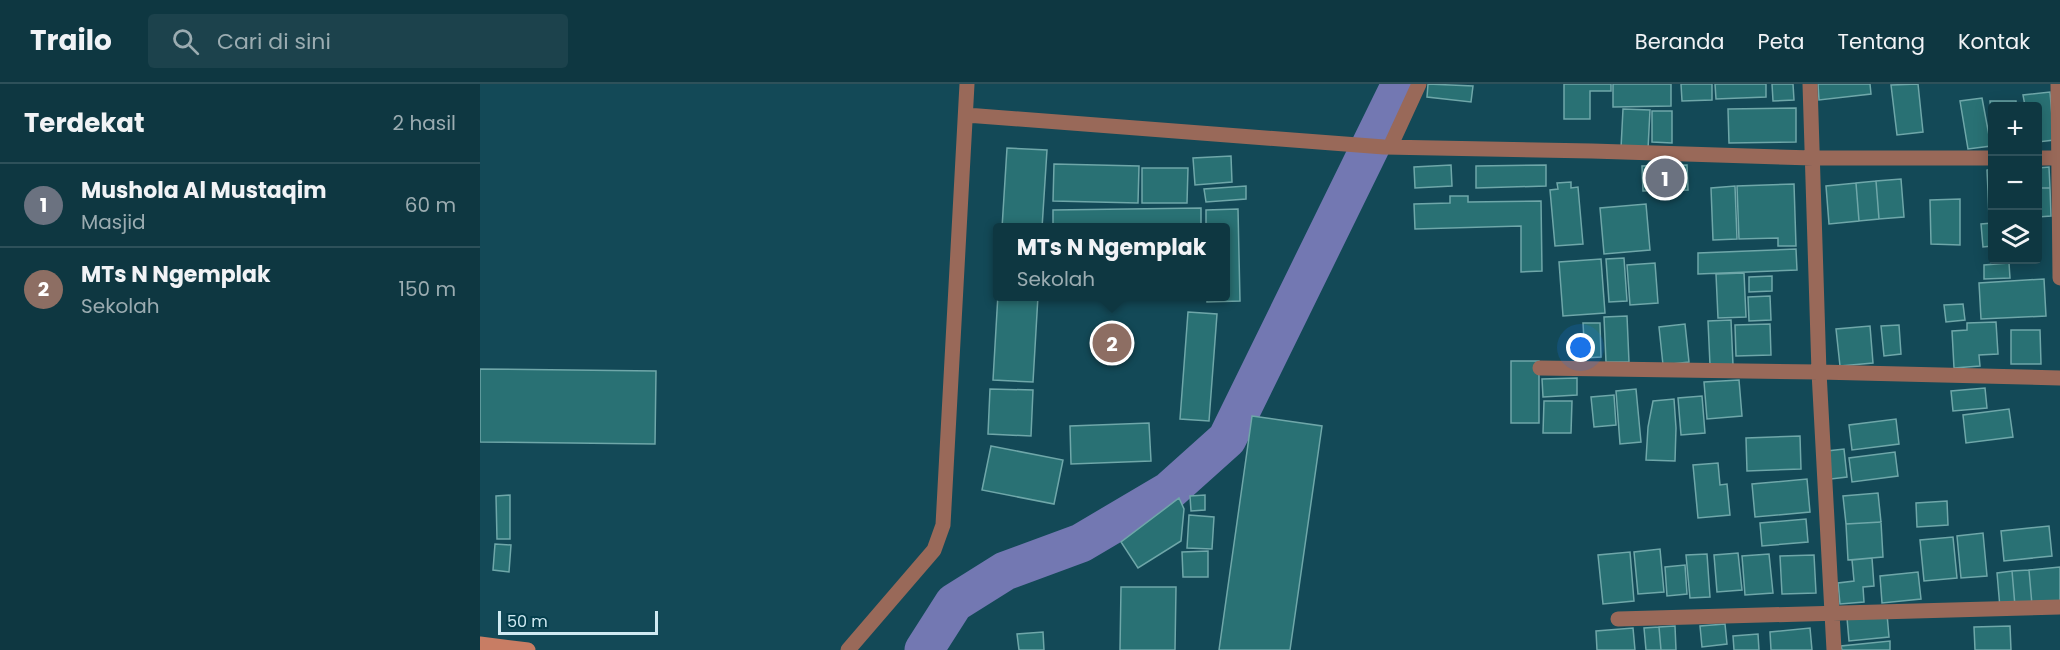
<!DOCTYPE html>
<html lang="id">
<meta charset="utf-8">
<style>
:root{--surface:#0e3741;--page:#1c424c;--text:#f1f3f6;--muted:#9bacb1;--line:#2e515a;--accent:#f39f83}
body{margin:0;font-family:Poppins,sans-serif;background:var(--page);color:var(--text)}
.controls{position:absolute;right:18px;top:18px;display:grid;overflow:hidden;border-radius:6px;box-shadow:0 3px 15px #0003}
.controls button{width:54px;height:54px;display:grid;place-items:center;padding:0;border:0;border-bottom:2px solid var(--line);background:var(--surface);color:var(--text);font:30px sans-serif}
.scale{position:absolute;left:18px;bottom:15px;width:160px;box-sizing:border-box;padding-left:6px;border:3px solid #d0eaf2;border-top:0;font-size:16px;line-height:21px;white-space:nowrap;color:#d0eaf2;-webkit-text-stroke:4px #043e4c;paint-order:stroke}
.you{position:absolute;left:1101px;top:264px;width:21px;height:21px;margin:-15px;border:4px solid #fff;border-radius:50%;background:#1a73e8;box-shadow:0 0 0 9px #1a73e833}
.badge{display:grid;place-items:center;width:39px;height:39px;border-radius:50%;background:var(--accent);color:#fff;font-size:20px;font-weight:700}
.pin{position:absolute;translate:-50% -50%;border:3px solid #fff;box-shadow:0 2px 6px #0006}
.popup{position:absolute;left:513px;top:139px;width:237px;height:78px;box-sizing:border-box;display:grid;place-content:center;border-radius:6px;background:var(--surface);filter:drop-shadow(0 2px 4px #0005);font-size:20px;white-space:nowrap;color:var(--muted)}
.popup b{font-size:22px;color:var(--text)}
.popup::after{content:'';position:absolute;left:50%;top:100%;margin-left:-12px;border:12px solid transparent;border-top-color:var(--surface)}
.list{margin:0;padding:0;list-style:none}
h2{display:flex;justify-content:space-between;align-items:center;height:78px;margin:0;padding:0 24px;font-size:26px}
h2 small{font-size:20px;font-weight:400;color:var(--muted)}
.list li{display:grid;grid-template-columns:39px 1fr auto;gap:18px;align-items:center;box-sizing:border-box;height:84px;padding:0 24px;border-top:2px solid var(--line)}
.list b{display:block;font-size:22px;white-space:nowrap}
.list p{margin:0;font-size:20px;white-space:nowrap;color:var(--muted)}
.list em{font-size:20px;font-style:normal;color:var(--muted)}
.icon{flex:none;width:33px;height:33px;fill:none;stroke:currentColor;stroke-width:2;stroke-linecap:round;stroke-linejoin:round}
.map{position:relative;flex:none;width:1580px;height:566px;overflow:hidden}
header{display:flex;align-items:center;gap:36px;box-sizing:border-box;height:84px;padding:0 30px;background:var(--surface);border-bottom:2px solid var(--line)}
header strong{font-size:28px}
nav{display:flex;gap:33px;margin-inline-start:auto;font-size:21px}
.search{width:420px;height:54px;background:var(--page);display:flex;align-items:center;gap:15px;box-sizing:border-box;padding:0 21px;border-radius:6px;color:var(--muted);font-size:22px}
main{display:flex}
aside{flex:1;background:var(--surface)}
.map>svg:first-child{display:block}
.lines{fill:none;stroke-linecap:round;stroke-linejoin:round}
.river{stroke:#7378b2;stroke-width:39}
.building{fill:#297174;stroke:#6fa7a9;stroke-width:1.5}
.minor{stroke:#996959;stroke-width:15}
.secondary{stroke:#c87d64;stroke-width:15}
</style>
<header>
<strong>Trailo</strong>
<div class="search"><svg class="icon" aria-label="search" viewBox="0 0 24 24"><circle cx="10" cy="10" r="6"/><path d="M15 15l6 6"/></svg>Cari di sini</div>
<nav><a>Beranda</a><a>Peta</a><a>Tentang</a><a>Kontak</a></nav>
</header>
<main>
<aside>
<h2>Terdekat<small>2 hasil</small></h2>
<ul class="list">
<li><span class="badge" style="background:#6b7280">1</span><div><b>Mushola Al Mustaqim</b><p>Masjid</p></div><em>60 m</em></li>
<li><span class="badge" style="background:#8d6e63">2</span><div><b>MTs N Ngemplak</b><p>Sekolah</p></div><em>150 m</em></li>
</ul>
</aside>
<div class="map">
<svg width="1580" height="566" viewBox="0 0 1580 566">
<rect width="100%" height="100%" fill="#134957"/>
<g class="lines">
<path class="river" d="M444,566L474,519L525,487L601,459L689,407L747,355L921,0"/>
</g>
<path class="building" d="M948,0L993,2L991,18L947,13Z
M1084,0H1131V7H1110V35H1084Z
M1133,0H1191V22L1133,23Z
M1201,0H1232V16L1202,17Z
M1235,0H1286V13L1236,15Z
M1292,0H1313L1314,16L1293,17Z
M1338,0H1390L1391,10L1339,16Z
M1438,0L1443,48L1417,51L1411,1Z
M1570,8L1574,56L1558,58V22H1545L1543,11Z
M1502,14L1511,62L1488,65L1480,17Z
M1510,17H1536V22H1512V49Z
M1316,24V58L1249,59L1248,25Z
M1143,25L1170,26L1168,65L1141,64Z
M1172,27H1192V59L1172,58Z
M527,64L567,66L562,144H522Z
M751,72L752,98L715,101L713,74Z
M574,80L659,82L658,119L573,117Z
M971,81L972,102L935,104L934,83Z
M1066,81V102L996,104V82Z
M1207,81L1208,106L1163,107L1162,82Z
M1569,83L1570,104H1558V84Z
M662,84H708L707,119H662Z
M1512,85V107H1508L1507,86Z
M1421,95L1424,133L1399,135L1396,97Z
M1396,97L1399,135L1379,137L1376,99Z
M1091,98V104L1098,103L1103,160L1075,162L1070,106L1078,105L1077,99Z
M1376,99L1379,137L1349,140L1346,102Z
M1314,100L1316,162H1298V154L1259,155L1257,102Z
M766,102V115L726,118L724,105Z
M1255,102L1257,155L1233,156L1231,104Z
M1558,104H1570L1571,132L1558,133Z
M1508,107H1512V135H1509Z
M970,112H988V118L1061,117L1062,187L1041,188V142L935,145L934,120L970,119Z
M1480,115V161L1451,160L1450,116Z
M1166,120L1170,166L1124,170L1120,124Z
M721,124V144H573V126Z
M758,125L760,217L727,218V212H746V144H726V126Z
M1512,139V162L1503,163L1501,140Z
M1316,165L1317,186L1218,190V169Z
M1144,174L1147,217L1129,218L1126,175Z
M1121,175L1125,229L1083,232L1079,178Z
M1175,179L1178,219L1150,221L1147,181Z
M1529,179L1530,194L1504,195V181Z
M1264,189L1266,233L1238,234L1236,190Z
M1292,192V207L1269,208V193Z
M1564,195L1566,232L1501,235L1499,199Z
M518,210V212H558L553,298L513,296Z
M1290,212L1291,236L1269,237L1268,213Z
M1483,220L1485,236L1466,238L1464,221Z
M708,228L737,230L729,337L700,335Z
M1147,232L1149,278H1126L1124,233Z
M1251,236L1253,281H1230L1228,237Z
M1516,238L1518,270L1499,271L1500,282L1474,284L1472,247L1487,246V239Z
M1103,239H1120L1121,273L1105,274Z
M1205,240L1209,278L1183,281L1179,243Z
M1290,240L1291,271L1256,272L1255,241Z
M1419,241L1421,270L1404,272L1401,242Z
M1390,242L1393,279L1360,282L1356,245Z
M1531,246H1560L1561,280H1531Z
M1031,277H1059V339H1031Z
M0,285L176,287L175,360L0,358Z
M1097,294V311L1063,313L1062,295Z
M1259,296L1262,332L1227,335L1224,298Z
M1505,304L1507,324L1473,327L1471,307Z
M510,305L553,306L551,352L508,350Z
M1156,305L1161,358L1140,360L1136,307Z
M1134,311L1136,341L1114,343L1111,313Z
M1222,312L1225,349L1201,351L1198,314Z
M1194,315L1196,344L1195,377L1166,376L1168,343L1173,317Z
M1064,317H1092L1091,349H1063Z
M1529,325L1533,353L1486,359L1483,331Z
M772,332L842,342L810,566H739Z
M1416,335L1419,360L1372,366L1369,341Z
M669,339L671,377L591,380L590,342Z
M1320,352L1321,385L1267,387L1266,354Z
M511,362L583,376L574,420L502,406Z
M1364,365L1367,393L1351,395L1347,367Z
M1415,368L1418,392L1372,398L1369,374Z
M1238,379L1240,401L1247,400L1250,431L1218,434L1213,381Z
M1327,395L1330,428L1275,433L1272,400Z
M1398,409L1401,438L1366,440L1363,412Z
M30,411V455H17L16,412Z
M725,411V426L711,427L710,412Z
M699,414L704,425L701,457L658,484L641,458Z
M1467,417L1468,441L1437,443L1436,419Z
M709,431L734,433L732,465L707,464Z
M1326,435L1328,458L1282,462L1280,439Z
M1401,438L1403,473L1368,476L1366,440Z
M1569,442L1572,472L1524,477L1521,447Z
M1503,449L1507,492L1481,494L1477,452Z
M1473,453L1477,494L1444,497L1440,456Z
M15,460L31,461L29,488L13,486Z
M1180,465L1184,508L1158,510L1154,468Z
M728,467V493H703L702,468Z
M1150,468L1154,517L1123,520L1118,471Z
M1258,469L1262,506L1237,508L1234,471Z
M1227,470L1230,513L1210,514L1206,471Z
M1289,470L1293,509L1265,511L1262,472Z
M1334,471L1336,509L1302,510L1300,472Z
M1392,474L1394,502L1383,503L1384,518L1360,520L1358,499L1374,497L1372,476Z
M1205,481L1207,510L1187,512L1185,483Z
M1580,483V519L1552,521L1549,486Z
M1549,486L1552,521L1535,522L1532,487Z
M1532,487L1535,522L1520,524L1517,489Z
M1438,488L1441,515L1402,519L1400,492Z
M641,503H696L695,566H640Z
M1407,530L1409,553L1369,557L1367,534Z
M1245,540L1247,560L1222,563L1220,542Z
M1195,542L1196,566H1181L1179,543Z
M1530,542L1531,566H1495L1494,543Z
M1179,543L1181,566H1166L1164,544Z
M1153,544L1155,566H1117L1116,547Z
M1330,544L1332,566H1291L1290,548Z
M563,548L564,566H539L537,550Z
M1278,550L1279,566H1254L1253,552Z
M1410,557V566H1362L1361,562Z"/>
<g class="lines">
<path class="minor" d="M1330,0L1339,288L1354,566
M1578,0L1580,194
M486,31L904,63L1112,67L1333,74H1512
M910,63L939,0
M1558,74H1580
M1060,284L1339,288L1580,294
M1138,535L1580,523
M368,566L454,466L463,441L487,0"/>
<path class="secondary" d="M0,560L48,566"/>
</g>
</svg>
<div class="controls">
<button>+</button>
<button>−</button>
<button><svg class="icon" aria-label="layers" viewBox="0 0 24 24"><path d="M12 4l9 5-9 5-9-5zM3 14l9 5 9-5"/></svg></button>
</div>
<div class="scale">50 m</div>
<div class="you"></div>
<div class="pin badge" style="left:1185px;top:94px;background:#6b7280">1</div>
<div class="pin badge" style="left:632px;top:259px;background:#8d6e63">2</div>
<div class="popup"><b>MTs N Ngemplak</b>Sekolah</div>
</div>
</main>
